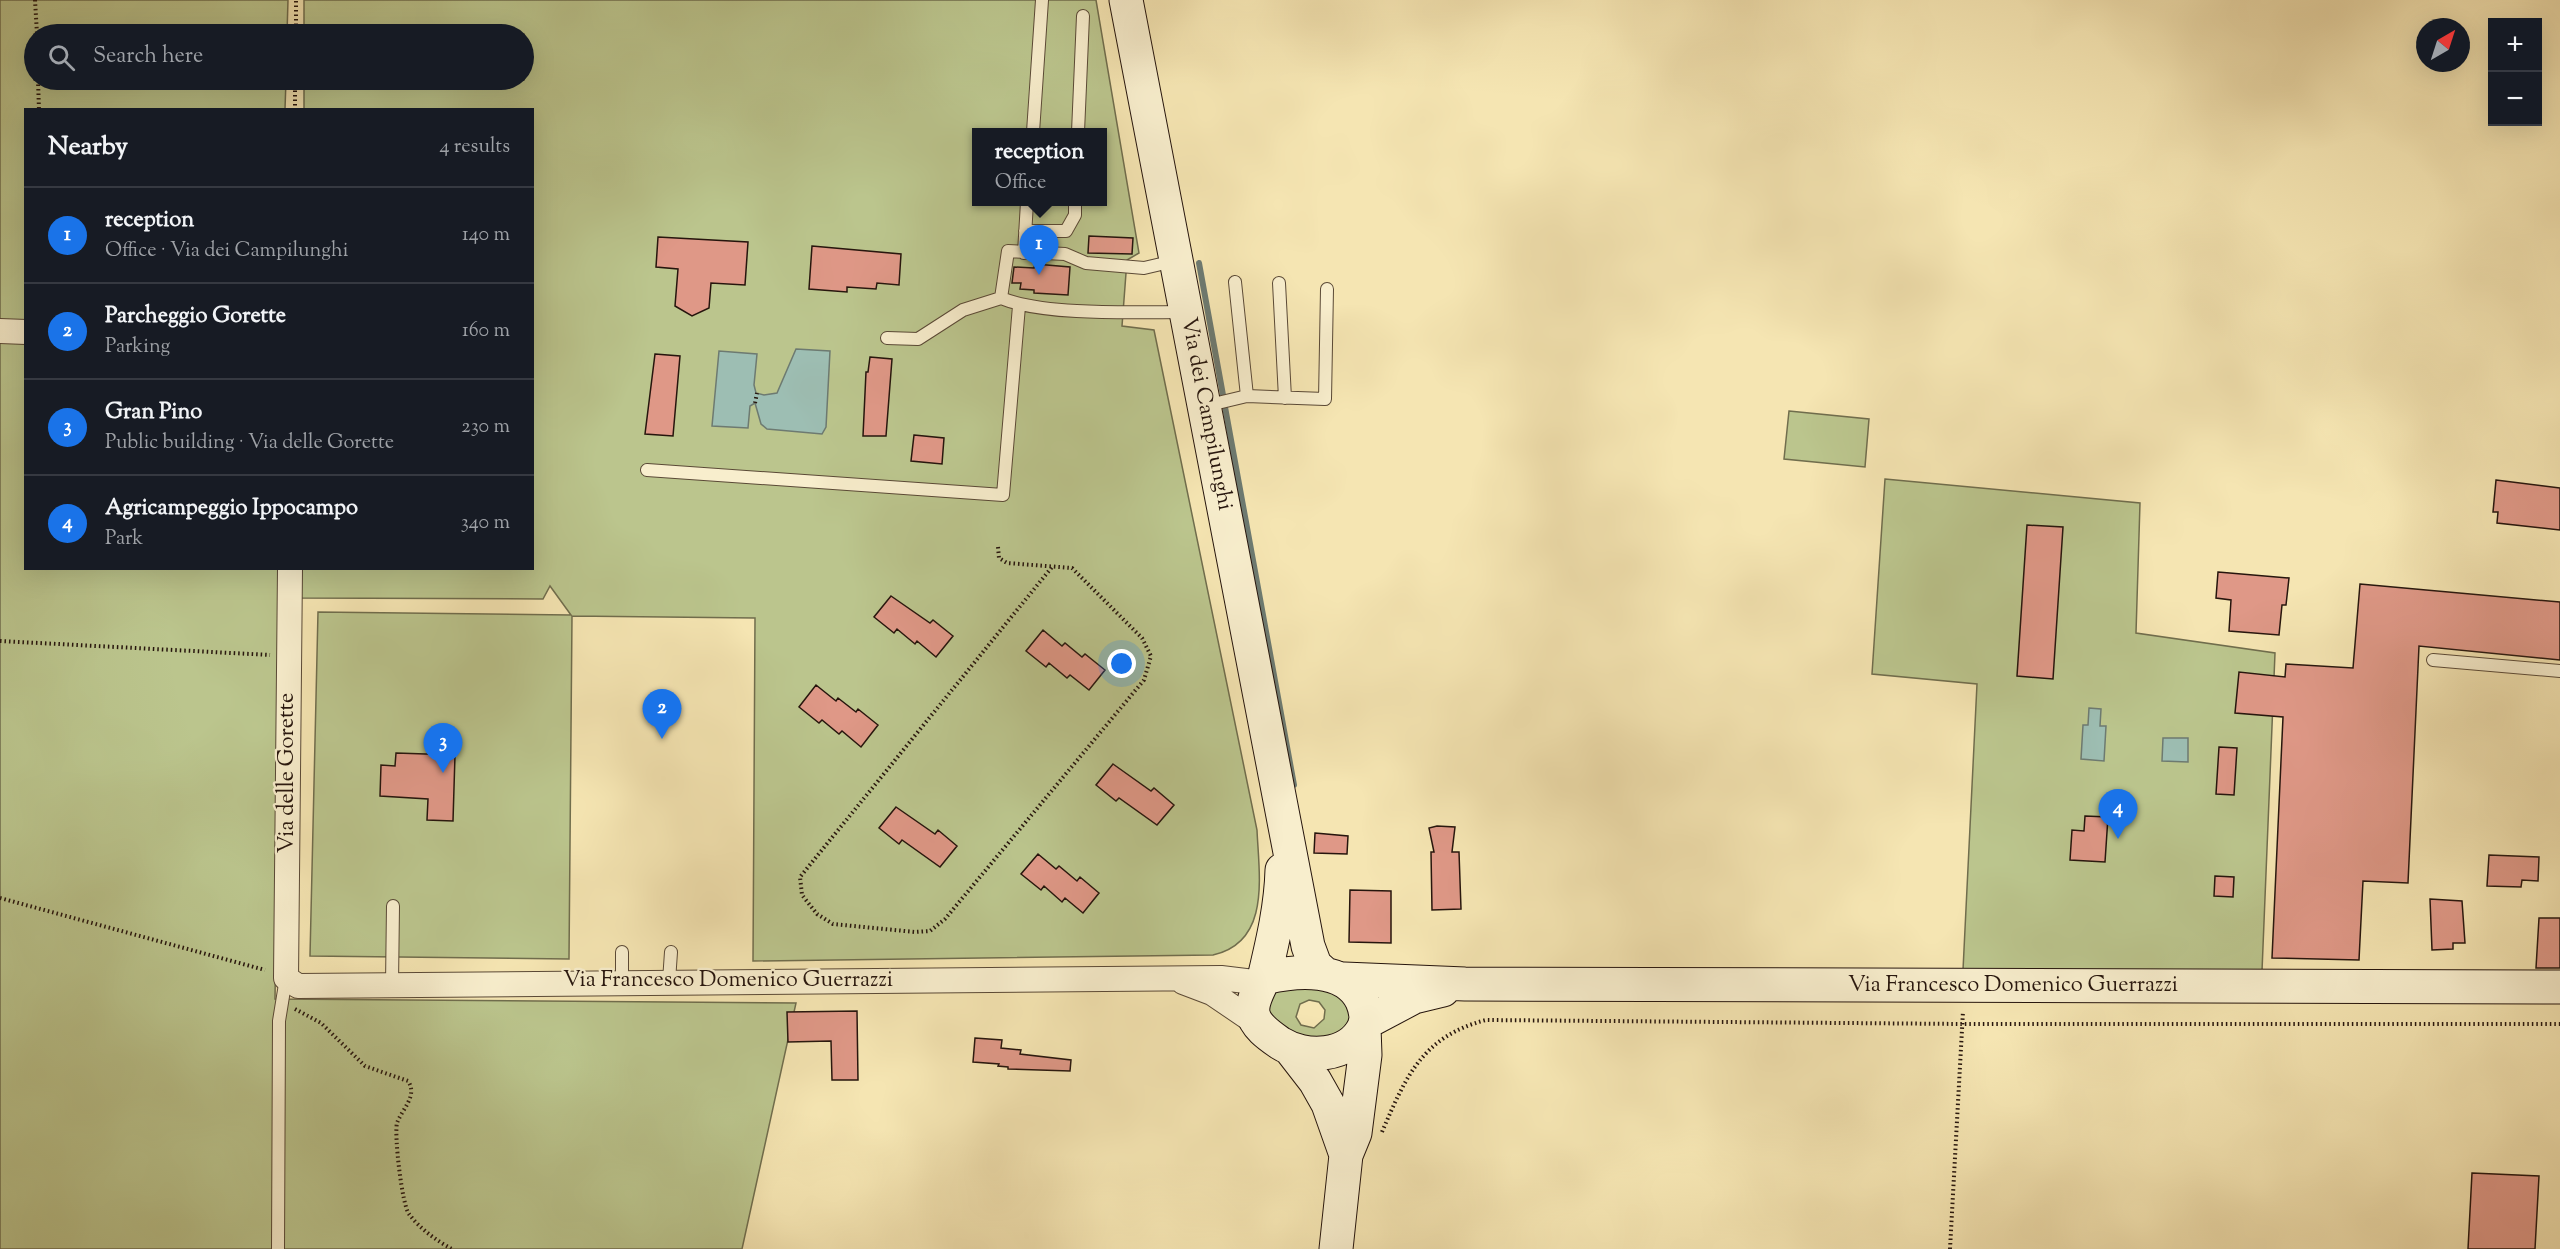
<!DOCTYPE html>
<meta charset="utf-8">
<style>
:root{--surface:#171b24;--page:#20242c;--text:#f1f3f6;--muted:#9ea1a6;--line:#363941;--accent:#1a73e8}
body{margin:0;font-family:"Sorts Mill Goudy",serif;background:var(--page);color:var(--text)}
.controls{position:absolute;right:18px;top:18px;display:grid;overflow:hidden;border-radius:0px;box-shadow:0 6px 24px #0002}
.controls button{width:54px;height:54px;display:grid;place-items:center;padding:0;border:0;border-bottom:2px solid var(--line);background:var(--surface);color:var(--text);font:30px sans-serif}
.compass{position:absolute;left:2416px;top:18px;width:54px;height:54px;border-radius:50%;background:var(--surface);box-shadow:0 6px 24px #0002;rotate:39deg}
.you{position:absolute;left:1122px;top:664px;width:21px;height:21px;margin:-15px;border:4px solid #fff;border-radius:50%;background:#1a73e8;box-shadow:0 0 0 9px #1a73e833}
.badge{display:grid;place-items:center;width:39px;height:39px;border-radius:50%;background:var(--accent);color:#fff;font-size:20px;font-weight:700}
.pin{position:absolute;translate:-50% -50px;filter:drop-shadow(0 2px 3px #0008)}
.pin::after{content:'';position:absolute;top:32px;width:21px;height:18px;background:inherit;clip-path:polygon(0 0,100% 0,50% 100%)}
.popup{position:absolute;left:972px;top:128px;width:135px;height:78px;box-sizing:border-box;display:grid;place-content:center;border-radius:0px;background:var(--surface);filter:drop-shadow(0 2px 4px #0005);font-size:20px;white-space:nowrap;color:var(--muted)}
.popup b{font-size:22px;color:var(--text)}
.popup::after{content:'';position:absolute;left:50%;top:100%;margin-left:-12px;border:12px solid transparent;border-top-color:var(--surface)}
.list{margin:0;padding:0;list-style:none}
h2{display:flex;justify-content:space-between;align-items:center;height:78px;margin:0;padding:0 24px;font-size:26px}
h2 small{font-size:20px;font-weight:400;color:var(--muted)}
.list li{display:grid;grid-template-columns:39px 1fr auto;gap:18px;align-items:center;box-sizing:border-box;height:96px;padding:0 24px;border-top:2px solid var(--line)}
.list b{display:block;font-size:22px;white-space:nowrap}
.list p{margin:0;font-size:20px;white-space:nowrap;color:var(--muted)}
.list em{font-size:20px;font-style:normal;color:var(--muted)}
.icon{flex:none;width:33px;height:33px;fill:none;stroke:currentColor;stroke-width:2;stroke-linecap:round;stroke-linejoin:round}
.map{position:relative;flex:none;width:2560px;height:1249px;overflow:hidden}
.search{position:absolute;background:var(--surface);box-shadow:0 6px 24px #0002;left:24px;top:24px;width:510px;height:66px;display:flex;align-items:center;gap:15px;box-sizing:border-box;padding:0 21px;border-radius:33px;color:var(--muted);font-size:22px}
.panel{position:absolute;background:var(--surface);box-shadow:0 6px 24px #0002;left:24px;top:108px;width:510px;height:462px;border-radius:0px}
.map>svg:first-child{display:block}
.green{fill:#bbc58d;stroke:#706d4d;stroke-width:1.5;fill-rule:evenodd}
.water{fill:#9dbeb3;stroke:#6d7a71;stroke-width:1.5}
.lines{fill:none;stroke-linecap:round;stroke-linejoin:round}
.stream{stroke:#6d7a71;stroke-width:6}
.building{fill:#df9887;stroke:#26150d;stroke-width:1.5}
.lane-casing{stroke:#5a4936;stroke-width:14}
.street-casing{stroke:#5a4936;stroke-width:26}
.secondary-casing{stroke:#26150d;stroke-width:35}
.path{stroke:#26150d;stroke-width:4;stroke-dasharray:1.5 3;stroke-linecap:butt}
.lane{stroke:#f8eecd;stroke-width:12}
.street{stroke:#f8eecd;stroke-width:24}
.secondary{stroke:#f8eecd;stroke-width:33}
.labels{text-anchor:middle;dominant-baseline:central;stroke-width:4.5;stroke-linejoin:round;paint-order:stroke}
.street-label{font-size:22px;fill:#26150d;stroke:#f8eecd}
</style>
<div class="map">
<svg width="2560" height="1249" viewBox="0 0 2560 1249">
<rect width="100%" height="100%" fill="#f5e5b2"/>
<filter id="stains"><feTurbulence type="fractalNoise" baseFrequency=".00333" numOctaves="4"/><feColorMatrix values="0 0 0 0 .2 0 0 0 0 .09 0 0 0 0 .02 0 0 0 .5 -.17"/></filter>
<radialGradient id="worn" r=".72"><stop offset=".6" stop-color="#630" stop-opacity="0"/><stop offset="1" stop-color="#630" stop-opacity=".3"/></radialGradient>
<path class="green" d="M0,0H288L287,34H34V80H286L285,109L26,110V568L281,569L275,999L796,1003L742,1249H0Z
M304,0H1096L1139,253L1127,260L1122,326L1154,330L1257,830C1259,876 1271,942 1213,955L753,961L755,618L572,616L569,959L310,956L318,612L571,615L550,586L543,599L298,598L299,569L532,568V110L304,109V80H524V34H304ZM976,132H1102V202H976Z
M1789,411L1869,419L1865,467L1784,459Z
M1885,479L2140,503L2136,633L2275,653L2262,971L1963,970L1977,684L1872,674Z
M1334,985L1355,1009L1336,1043L1291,1034L1270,1018L1268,1002L1279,989ZM1309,1000L1319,1002L1325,1010L1324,1019L1314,1028L1301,1025L1296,1017L1300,1004Z"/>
<path class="water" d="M796,349L830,351L826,427L822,434L767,429L761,424L755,403L750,406L748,428L712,426L719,351L757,354L754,385L756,393L764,395L777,393Z
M2089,708L2101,709L2100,726H2106L2104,761L2081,759L2083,725H2088Z
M2163,738H2188V762L2162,761Z"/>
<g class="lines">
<path class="stream" d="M1199,263L1223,395
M1225,407L1294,785"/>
</g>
<path class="building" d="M1089,236L1133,238L1132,254L1088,253Z
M658,237L748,242L745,285L711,283L709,308L692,316L675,306L678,269L656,267Z
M812,246L901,254L899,285L877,283L876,289L847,287V292L809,289Z
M1035,264L1070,267L1068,295L1034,293V290L1020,289L1021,283H1012L1014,267L1034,268Z
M655,354L680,356L673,436L645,434Z
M870,357L892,359L886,436H863L866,372H868Z
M914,435L944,438L942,464L911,461Z
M2496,480L2560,488V530L2497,523L2498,512H2493Z
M2027,525L2063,527L2053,679L2017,676Z
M2218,572L2289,578L2286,605H2282L2279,635L2229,631L2231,600L2216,598Z
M2360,584L2560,602V660L2419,646L2408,883L2363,881L2359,960L2272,958L2283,717L2235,713L2239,672L2285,677L2286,664L2353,668Z
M891,596L930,623L933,620L953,636L936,657L917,641L915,644L897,629L894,633L874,617Z
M1043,630L1062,646L1065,643L1082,657L1085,654L1105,670L1089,690L1070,675L1067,678L1049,663L1046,667L1026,651Z
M816,685L836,701L838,698L856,712L858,709L878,725L861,747L842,731L839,734L822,720L819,723L799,707Z
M2219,747L2237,748L2234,795L2216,794Z
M396,753L455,755L453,821L427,820L428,799L380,796L381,765L395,766Z
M1113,764L1151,791L1154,788L1174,805L1157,825L1119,798L1116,801L1096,785Z
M896,807L935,834L938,830L957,846L940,867L902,840L899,844L879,828Z
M2085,816L2108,817L2105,862L2070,860L2072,830L2084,831Z
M1437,826L1455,827L1452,852H1459L1461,909L1432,910L1431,852H1434L1429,828Z
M1315,833L1348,836L1347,854L1314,853Z
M1038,854L1056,869L1059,866L1077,881L1080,877L1099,893L1083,913L1065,898L1062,902L1044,886L1041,890L1021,874Z
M2489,855L2539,857L2538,881L2522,880L2521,887L2487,886Z
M2215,876L2234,877L2233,897L2214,896Z
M1350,890L1391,891V943L1349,942Z
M2430,899L2462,901L2465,943H2453V949L2432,950Z
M2539,918H2560V968H2536Z
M857,1011L858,1080H832L831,1041L788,1042L787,1012Z
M975,1038L1002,1040L1001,1048L1021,1050L1020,1054L1071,1060L1070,1071L1008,1069V1067L998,1066L999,1064L973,1062Z
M2472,1173L2539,1176L2535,1249H2468Z"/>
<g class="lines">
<g class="lane-casing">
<path id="lane" d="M1033,132L1042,0
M1078,132L1083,16
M1025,231H1066L1075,215V202
M1024,253L1027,202
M1174,261L1144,268L1086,263L1065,254L1008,251L1001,298C1044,316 1137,312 1185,312
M1235,282L1247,396
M1279,283L1285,398
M887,338L918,339L963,310L1001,298
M1205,406L1247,396L1325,399L1327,289
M647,470L1003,495L1019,306
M2433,660L2560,671
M669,981L671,952
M622,982V952
M392,984L393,906
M278,1249L279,1021L286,978"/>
</g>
<g class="street-casing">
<path id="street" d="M0,331L26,332
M290,568L286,978L298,986L1221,978L1262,983
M1183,982L1212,993L1259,1025"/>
</g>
<g class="secondary-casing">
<path id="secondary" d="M1126,0L1308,946L1315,965L1325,974
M1264,978C1297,970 1346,966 1362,1001C1365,1008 1368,1020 1364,1027C1349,1058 1305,1059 1280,1043C1270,1036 1255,1026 1253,1013C1251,999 1262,986 1265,974C1273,940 1281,906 1282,870
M1344,979L1465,984L2560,987
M1365,1023L1414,997L1443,990
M1291,1050L1315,1081L1328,1104L1346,1155
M1336,1249L1346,1155L1355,1133L1365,1055L1364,1027"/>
</g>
<path class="path" d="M35,0L37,34
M296,34V0
M38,80L39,110
M295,110V80
M755,403L757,393
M998,547L999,558L1007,563L1072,568L1142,638L1151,656L1144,680L945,919L930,931L915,932L833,924L817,914L802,895L800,877L1052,567
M0,641L270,655
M0,898L265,970
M295,1009L321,1023L365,1066L408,1081C418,1096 402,1109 397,1123C394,1135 402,1205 409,1214C419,1228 437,1241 452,1249
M1382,1132C1406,1076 1423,1036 1486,1020L1963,1024H2560
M1950,1249L1963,1011"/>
<use href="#lane" class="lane"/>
<use href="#street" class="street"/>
<use href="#secondary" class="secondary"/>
</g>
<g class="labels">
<g class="street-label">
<text transform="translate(1206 414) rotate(79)">Via dei Campilunghi</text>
<text transform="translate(288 773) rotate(-90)">Via delle Gorette</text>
<text x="728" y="981">Via Francesco Domenico Guerrazzi</text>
<text x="2013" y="986">Via Francesco Domenico Guerrazzi</text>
</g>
</g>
<rect width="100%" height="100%" filter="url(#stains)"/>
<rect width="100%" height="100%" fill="url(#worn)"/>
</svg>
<div class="controls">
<button>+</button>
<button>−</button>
</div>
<svg class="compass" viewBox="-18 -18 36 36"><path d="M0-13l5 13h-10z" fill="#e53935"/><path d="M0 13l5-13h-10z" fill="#9ea1a6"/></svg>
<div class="you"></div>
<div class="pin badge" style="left:1039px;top:275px">1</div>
<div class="popup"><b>reception</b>Office</div>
<div class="pin badge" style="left:662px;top:739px">2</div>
<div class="pin badge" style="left:443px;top:773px">3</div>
<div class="pin badge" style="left:2118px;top:839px">4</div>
<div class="search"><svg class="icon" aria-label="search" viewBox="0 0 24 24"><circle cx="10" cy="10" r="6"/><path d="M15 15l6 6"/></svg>Search here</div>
<section class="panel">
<h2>Nearby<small>4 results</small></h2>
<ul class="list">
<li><span class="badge">1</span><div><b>reception</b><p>Office · Via dei Campilunghi</p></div><em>140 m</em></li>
<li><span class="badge">2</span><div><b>Parcheggio Gorette</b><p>Parking</p></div><em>160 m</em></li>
<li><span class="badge">3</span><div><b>Gran Pino</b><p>Public building · Via delle Gorette</p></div><em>230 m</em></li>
<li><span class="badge">4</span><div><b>Agricampeggio Ippocampo</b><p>Park</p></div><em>340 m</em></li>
</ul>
</section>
</div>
